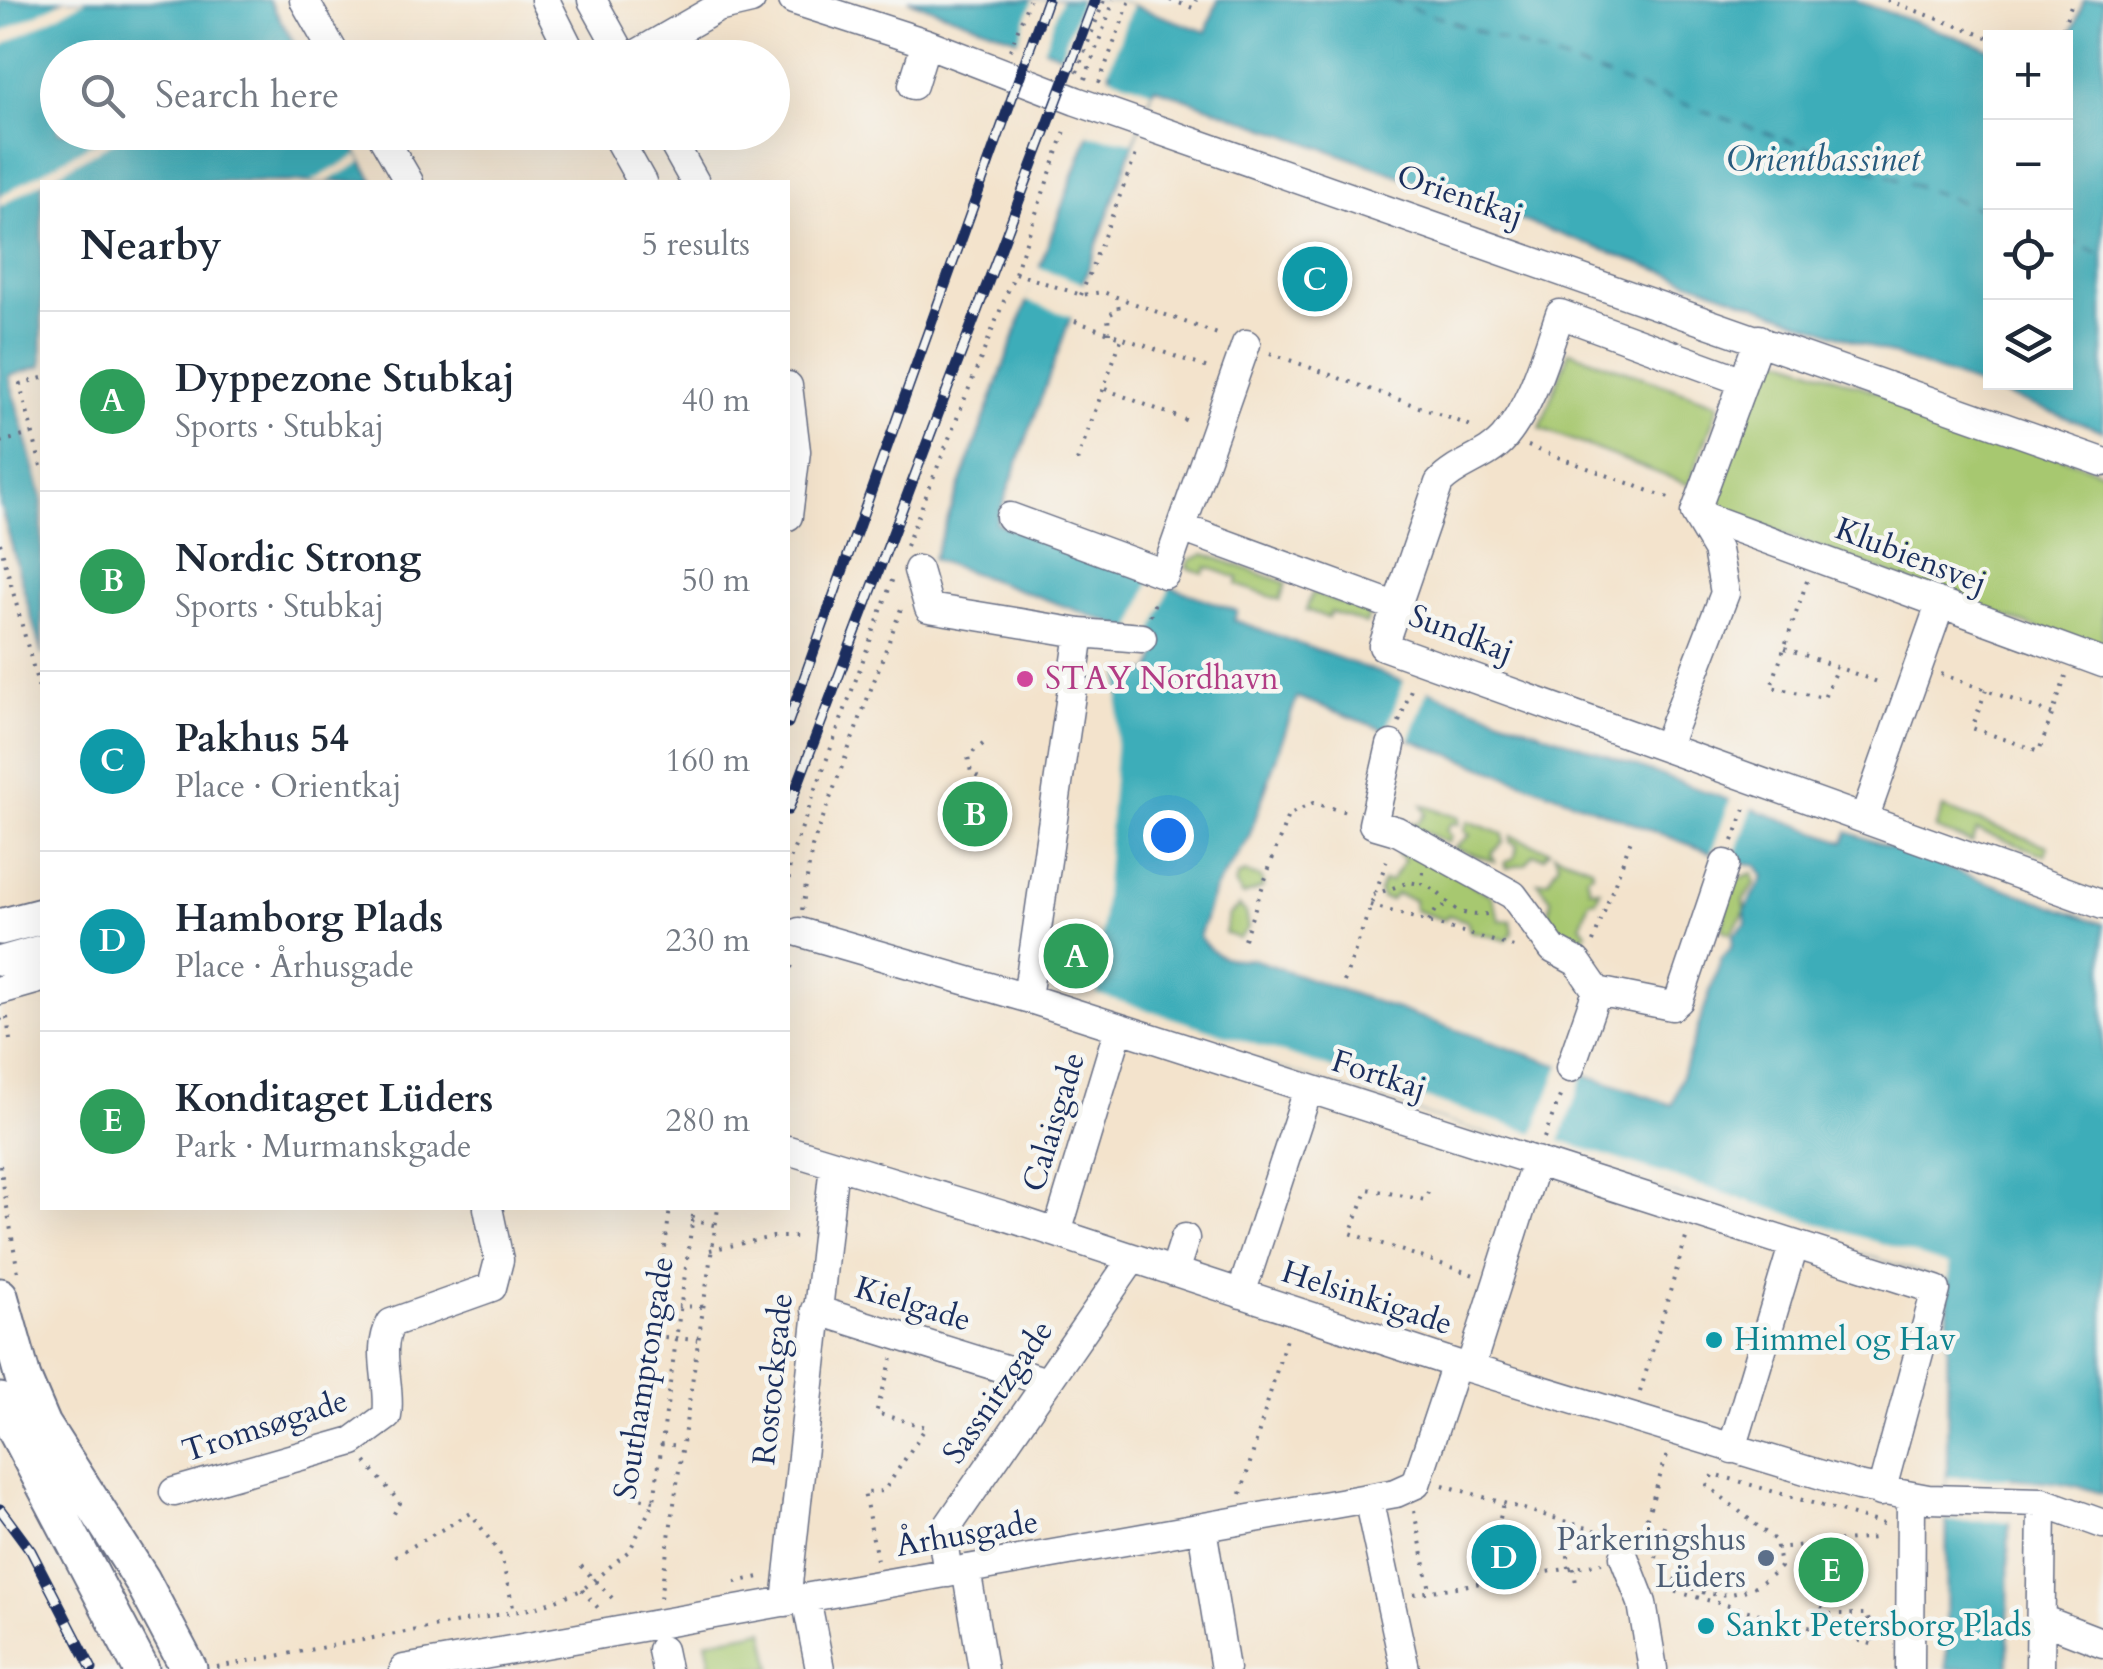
<!DOCTYPE html>
<meta charset="utf-8">
<style>
:root{--surface:#fff;--page:#f6f6f7;--text:#1f2937;--muted:#747a83;--line:#e0e1e3;--accent:#2563eb}
body{margin:0;font-family:Cardo,serif;background:var(--page);color:var(--text)}
.controls{position:absolute;right:30px;top:30px;display:grid;overflow:hidden;border-radius:0px;box-shadow:0 10px 40px #0002}
.controls button{width:90px;height:90px;display:grid;place-items:center;padding:0;border:0;border-bottom:2px solid var(--line);background:var(--surface);color:var(--text);font:50px sans-serif}
.you{position:absolute;left:1168px;top:835px;width:35px;height:35px;margin:-25px;border:8px solid #fff;border-radius:50%;background:#1a73e8;box-shadow:0 0 0 15px #1a73e833}
.badge{display:grid;place-items:center;width:65px;height:65px;border-radius:50%;background:var(--accent);color:#fff;font-size:32px;font-weight:700}
.pin{position:absolute;translate:-50% -50%;border:5px solid #fff;box-shadow:0 2px 10px #0006}
.list{margin:0;padding:0;list-style:none}
h2{display:flex;justify-content:space-between;align-items:center;height:130px;margin:0;padding:0 40px;font-size:42px}
h2 small{font-size:32px;font-weight:400;color:var(--muted)}
.list li{display:grid;grid-template-columns:65px 1fr auto;gap:30px;align-items:center;box-sizing:border-box;height:180px;padding:0 40px;border-top:2px solid var(--line)}
.list b{display:block;font-size:38px;white-space:nowrap}
.list p{margin:0;font-size:32px;white-space:nowrap;color:var(--muted)}
.list em{font-size:32px;font-style:normal;color:var(--muted)}
.icon{flex:none;width:55px;height:55px;fill:none;stroke:currentColor;stroke-width:2;stroke-linecap:round;stroke-linejoin:round}
.map{position:relative;flex:none;width:2103px;height:1669px;overflow:hidden}
.search{position:absolute;background:var(--surface);box-shadow:0 10px 40px #0002;left:40px;top:40px;width:750px;height:110px;display:flex;align-items:center;gap:25px;box-sizing:border-box;padding:0 35px;border-radius:55px;color:var(--muted);font-size:38px}
.panel{position:absolute;background:var(--surface);box-shadow:0 10px 40px #0002;left:40px;top:180px;width:750px;height:1030px;border-radius:0px}
.map>svg:first-child{display:block}
.green{fill:#a7c870;stroke:#617c67;stroke-width:2.5}
.water{fill:#3dadb9;stroke:#2c6e8c;stroke-width:2.5;fill-rule:evenodd}
.pier{fill:#f3e3cc}
.lines{fill:none;stroke-linecap:round;stroke-linejoin:round}
.ferry{stroke:#275b7e;stroke-width:2.5;stroke-dasharray:12 10;stroke-linecap:butt}
.minor-casing{stroke:#676e84;stroke-width:31}
.major-casing{stroke:#676e84;stroke-width:39}
.path{stroke:#676e84;stroke-width:4;stroke-dasharray:2.5 8;stroke-linecap:butt}
.minor{stroke:#fff;stroke-width:28}
.major{stroke:#fff;stroke-width:35}
.rail-casing{stroke:#1b2f5e;stroke-width:11}
.rail{stroke:#f6f6f2;stroke-width:8;stroke-dasharray:22;stroke-linecap:butt}
.hotel-dot{fill:#d1479c;stroke:#f6f6f2;stroke-width:4}
.culture-dot{fill:#0f9aa8;stroke:#f6f6f2;stroke-width:4}
.service-dot{fill:#5c6f8a;stroke:#f6f6f2;stroke-width:4}
.labels{text-anchor:middle;dominant-baseline:central;stroke-width:9;stroke-linejoin:round;paint-order:stroke}
.street-label{font-size:32px;fill:#1b2f5e;stroke:#f6f6f2}
.hotel-label{font-size:32px;fill:#b23c85;stroke:#f6f6f2;text-anchor:start}
.culture-label{font-size:32px;fill:#0d838f;stroke:#f6f6f2;text-anchor:start}
.service-label{font-size:32px;fill:#4e5e75;stroke:#f6f6f2;text-anchor:end}
.water-label{font-size:35px;font-style:italic;fill:#275b7e;stroke:#f6f6f2}
</style>
<div class="map">
<svg width="2103" height="1669" viewBox="0 0 2103 1669">
<rect width="100%" height="100%" fill="#f6f6f2"/>
<filter id="ink" filterUnits="userSpaceOnUse"><feTurbulence type="fractalNoise" baseFrequency=".01" numOctaves="2"/><feDisplacementMap in="SourceGraphic" scale="20" xChannelSelector="R" yChannelSelector="G"/><feConvolveMatrix kernelMatrix="1 2 1 2 8 2 1 2 1" color-interpolation-filters="sRGB"/></filter>
<filter id="wash" filterUnits="userSpaceOnUse"><feTurbulence type="fractalNoise" baseFrequency=".0048" numOctaves="4" result="noise"/><feDisplacementMap in="SourceGraphic" scale="40" xChannelSelector="R" yChannelSelector="G"/><feGaussianBlur stdDeviation="2.25" result="paint"/><feColorMatrix in="noise" values="0 0 0 0 0 0 0 0 0 0 0 0 0 0 0 0 0 1.4 0 .05"/><feComposite in="paint" operator="in"/></filter>
<g filter="url(#wash)">
<rect width="100%" height="100%" fill="#f3e3cc"/>
<path class="green" d="M1569,351L1719,404L1689,485L1540,428Z
M1768,353L2103,472V653L1712,508Z
M1205,554L1286,583L1280,600L1237,585L1238,578L1207,567L1204,573L1187,568L1190,560Z
M1312,593L1370,613L1366,624L1331,612L1328,618L1306,610Z
M1422,805L1459,818V824L1451,823L1446,831L1451,837L1448,843L1407,824L1419,822L1426,814Z
M1943,808L2048,846L2045,855L1977,830L1972,843L1935,829Z
M1468,821L1503,834V843L1491,854L1495,862L1454,848L1470,835L1464,831Z
M1511,836L1549,850L1544,857L1533,854L1526,864L1507,868L1505,863L1515,857L1517,845L1510,842Z
M1404,846L1492,896L1500,920L1511,921L1513,932L1506,940L1470,931L1467,921L1448,915L1444,920L1414,910V900L1396,894L1391,900L1382,898L1379,892L1383,881H1391L1404,861L1397,854Z
M1554,853L1592,867L1593,873L1587,876L1590,889L1600,890L1596,900L1589,901L1581,925L1587,932L1579,945L1550,929L1541,916L1549,915L1551,899L1537,882L1548,880L1559,863Z
M1245,873L1261,878L1263,887L1243,896L1235,884L1238,876Z
M1753,873L1755,884L1743,901L1746,910L1731,933L1722,930L1726,905L1717,897L1729,882Z
M1239,906L1245,912L1248,928L1239,939L1225,933L1229,915Z
M764,1630L772,1669H712L706,1641Z"/>
<path class="water" d="M0,0H269L302,57L58,58V132L345,133L374,182H42V366L9,376L42,497V655L0,504Z
M908,0H1117L1206,32L1218,0H1854L1990,49V382H2066V48L2084,0H2103V431L1154,87L996,523L1237,611L1234,620L1844,842L1848,832L2103,924V1494C2074,1482 2041,1481 2009,1478L2008,1669H1946L1948,1281L1084,1004L1121,670L1151,672L1162,641L933,559L1111,72ZM1297,697L1733,861L1757,865L1764,877L1745,910L1746,924L1733,935L1732,947L1721,959L1672,1105L1253,959C1226,960 1216,959 1199,937L1214,890L1248,840Z"/>
<path class="pier" d="M64,0H86L0,47V33Z
M1033,0H1061L1042,53L1017,44Z
M1081,0H1118L1132,5L1107,75L1152,91L1133,142L1087,134L1107,75L1059,59Z
M112,132L129,133L0,206V196Z
M358,155L362,162L327,182H310Z
M1038,267L1085,284L1073,317L1026,301Z
M1150,580L1170,586L1151,637L1132,630Z
M1116,670H1121L1097,994L1534,1133L1561,1062L1585,1070L1560,1141L1949,1265V1281L1079,1003L1082,975H1065L1056,958L1068,939L1086,936Z
M1405,678L1429,687L1408,744L1384,735Z
M1732,795L1754,803L1732,864L1710,857Z
M1947,1477L2010,1478V1521H1947Z"/>
<g class="lines">
<path class="ferry" d="M1390,0L1990,212
M2066,240L2103,255"/>
</g>
</g>
<g filter="url(#ink)">
<g class="lines">
<g class="minor-casing">
<path id="minor" d="M304,0L337,58
M545,0L574,58
M592,0L624,58
M793,0L926,43L1076,101L2103,462
M630,58L717,8L751,0
M913,85L926,43
M380,132L409,182
M614,132L642,182
M667,132L695,182
M1743,381L1560,314C1545,356 1533,403 1504,438C1486,459 1457,463 1439,483L1383,646L2103,905
M788,386L796,451L788,516
M1695,513L2103,663
M1695,513L1759,339
M1010,517L1165,574L1246,344
M1182,528L1397,607
M918,570L929,608L1080,633L1142,638
M1391,745L1373,824L1397,831L1513,895L1553,949L1577,962L1597,991L1672,1006L1679,1000L1725,864
M1666,746L1725,593L1717,550L1695,513
M1864,819L1940,605
M799,932L1027,998L1936,1290L1881,1492
M0,961L42,949
M0,990L42,978
M1027,998L1080,633
M1570,1068L1597,991
M788,1150L1002,1215L1456,1364L1858,1486L1928,1499L2042,1502L2103,1524
M1057,1233L1118,1031
M1174,1272L1185,1238
M1241,1294L1308,1090
M816,1310L1047,1382
M1470,1368L1536,1161
M1732,1449L1793,1246
M174,1492L353,1441L387,1416C392,1385 375,1351 391,1323L492,1287L499,1260L488,1208
M1368,1498L1405,1669
M1202,1528L1225,1669
M1624,1557L1642,1603L1653,1669
M966,1569L983,1669
M948,1573L942,1535L1133,1258
M806,1598L820,1669
M786,1602L834,1165
M2041,1619L2103,1643
M662,1650L666,1669
M404,1669L1396,1493L1416,1484L1456,1364
M1910,1669L1911,1496
M2040,1669L2042,1502"/>
</g>
<g class="major-casing">
<path id="major" d="M0,927L42,916
M0,1296L23,1378L43,1425L142,1580L189,1669
M0,1401L141,1669"/>
</g>
<path class="path" d="M1170,0L1193,8L1196,0
M1887,0L1990,38
M2059,38L2073,0
M1010,50L1029,0
M1077,72L1104,0
M1085,79L1114,0
M1099,83L1130,0
M1015,273L1081,295L1103,292L1223,336
M1081,295L1137,152
M1075,321L1211,369
M1109,333L1108,315L1119,310L1117,299
M1270,353L1477,428
M42,378L20,384L42,470
M1105,389L1193,423
M0,442L32,434
M1528,446L1674,500
M1077,461L1122,337
M0,543L42,700
M906,546L1015,273L1067,125
M1807,581L1771,687L1824,698L1837,667
M1150,616L1157,597
M1785,648L1883,684
M1941,674L2053,714
M1986,690L1972,728L2039,751L2066,676
M1399,722L1413,684
M978,777L971,773L968,756L983,744
M1733,841L1747,803
M1423,872L1422,884C1452,895 1448,922 1493,913
M788,890L790,860L893,578
M1373,895L1409,882L1420,884
M1370,905L1521,949
M802,910L812,847L902,606
M1429,922L1436,910L1446,906
M1244,939L1288,815L1313,803L1350,813
M1593,942L1633,834
M788,978L794,958
M1344,982L1389,854
M7,1017L10,1040
M0,1020L6,1014
M1544,1138L1562,1091
M0,1165L18,1273
M1428,1192L1425,1200L1368,1189L1350,1233L1474,1275
M691,1220L714,1225
M710,1250L773,1237H799
M657,1305L702,1307
M654,1336L697,1340
M1640,1392L1686,1238
M661,1444L681,1446
M366,1462L400,1503L392,1517
M1443,1485L1611,1535
M1241,1494L1287,1335
M654,1501L633,1497L670,1208
M1414,1511L1430,1590
M1664,1525L1655,1562C1694,1602 1740,1607 1780,1567L1776,1541L1707,1485L1714,1474L1887,1525
M1640,1538L1668,1452
M1776,1548L1874,1538
M395,1556L471,1513L501,1556L514,1611
M877,1560L864,1492L884,1491L926,1427L876,1413L892,1359
M581,1566L617,1603
M1569,1568L1567,1543L1571,1523
M1574,1568L1576,1584
M1502,1580L1495,1537L1504,1503
M735,1582L764,1576
M1666,1589L1875,1645L1867,1614H1830C1803,1595 1803,1572 1817,1544
M582,1590L599,1609
M1414,1594L1602,1563
M660,1598L718,1208
M217,1667L535,1608L582,1590L630,1550L654,1501L694,1208"/>
<use href="#minor" class="minor"/>
<use href="#major" class="major"/>
<g class="rail-casing">
<path id="rail" d="M788,723L1047,0
M788,810L1095,0
M0,1509L31,1551L92,1669"/>
</g>
<use href="#rail" class="rail"/>
</g>
</g>
<circle class="hotel-dot" cx="1025" cy="679" r="10"/>
<g class="culture-dot">
<circle cx="1714" cy="1340" r="10"/>
<circle cx="1706" cy="1626" r="10"/>
</g>
<circle class="service-dot" cx="1766" cy="1558" r="10"/>
<g class="labels">
<g class="street-label">
<text transform="translate(1460 196) rotate(19)">Orientkaj</text>
<text transform="translate(1911 556) rotate(21)">Klubiensvej</text>
<text transform="translate(1461 634) rotate(21)">Sundkaj</text>
<text transform="translate(1379 1075) rotate(18)">Fortkaj</text>
<text transform="translate(1054 1122) rotate(-73)">Calaisgade</text>
<text transform="translate(1367 1298) rotate(18)">Helsinkigade</text>
<text transform="translate(913 1304) rotate(17)">Kielgade</text>
<text transform="translate(644 1378) rotate(-81)">Southamptongade</text>
<text transform="translate(773 1379) rotate(-84)">Rostockgade</text>
<text transform="translate(998 1392) rotate(-55)">Sassnitzgade</text>
<text transform="translate(265 1426) rotate(-18)">Tromsøgade</text>
<text transform="translate(967 1534) rotate(-10)">Århusgade</text>
</g>
<g class="hotel-label">
<text x="1045" y="679">STAY Nordhavn</text>
</g>
<g class="culture-label">
<text x="1734" y="1340">Himmel og Hav</text>
<text x="1726" y="1626">Sankt Petersborg Plads</text>
</g>
<g class="service-label">
<text x="1746" y="1540">Parkeringshus<tspan x="1746" dy="37">Lüders</tspan></text>
</g>
<g class="water-label">
<text x="1823" y="160">Orientbassinet</text>
</g>
</g>
</svg>
<div class="controls">
<button>+</button>
<button>−</button>
<button><svg class="icon" aria-label="locate" viewBox="0 0 24 24"><circle cx="12" cy="12" r="6"/><path d="M12 2v4M12 18v4M2 12h4M18 12h4"/></svg></button>
<button><svg class="icon" aria-label="layers" viewBox="0 0 24 24"><path d="M12 4l9 5-9 5-9-5zM3 14l9 5 9-5"/></svg></button>
</div>
<div class="you"></div>
<div class="pin badge" style="left:1076px;top:956px;background:#2e9e5b">A</div>
<div class="pin badge" style="left:975px;top:814px;background:#2e9e5b">B</div>
<div class="pin badge" style="left:1315px;top:279px;background:#0f9aa8">C</div>
<div class="pin badge" style="left:1504px;top:1557px;background:#0f9aa8">D</div>
<div class="pin badge" style="left:1831px;top:1570px;background:#2e9e5b">E</div>
<div class="search"><svg class="icon" aria-label="search" viewBox="0 0 24 24"><circle cx="10" cy="10" r="6"/><path d="M15 15l6 6"/></svg>Search here</div>
<section class="panel">
<h2>Nearby<small>5 results</small></h2>
<ul class="list">
<li><span class="badge" style="background:#2e9e5b">A</span><div><b>Dyppezone Stubkaj</b><p>Sports · Stubkaj</p></div><em>40 m</em></li>
<li><span class="badge" style="background:#2e9e5b">B</span><div><b>Nordic Strong</b><p>Sports · Stubkaj</p></div><em>50 m</em></li>
<li><span class="badge" style="background:#0f9aa8">C</span><div><b>Pakhus 54</b><p>Place · Orientkaj</p></div><em>160 m</em></li>
<li><span class="badge" style="background:#0f9aa8">D</span><div><b>Hamborg Plads</b><p>Place · Århusgade</p></div><em>230 m</em></li>
<li><span class="badge" style="background:#2e9e5b">E</span><div><b>Konditaget Lüders</b><p>Park · Murmanskgade</p></div><em>280 m</em></li>
</ul>
</section>
</div>
